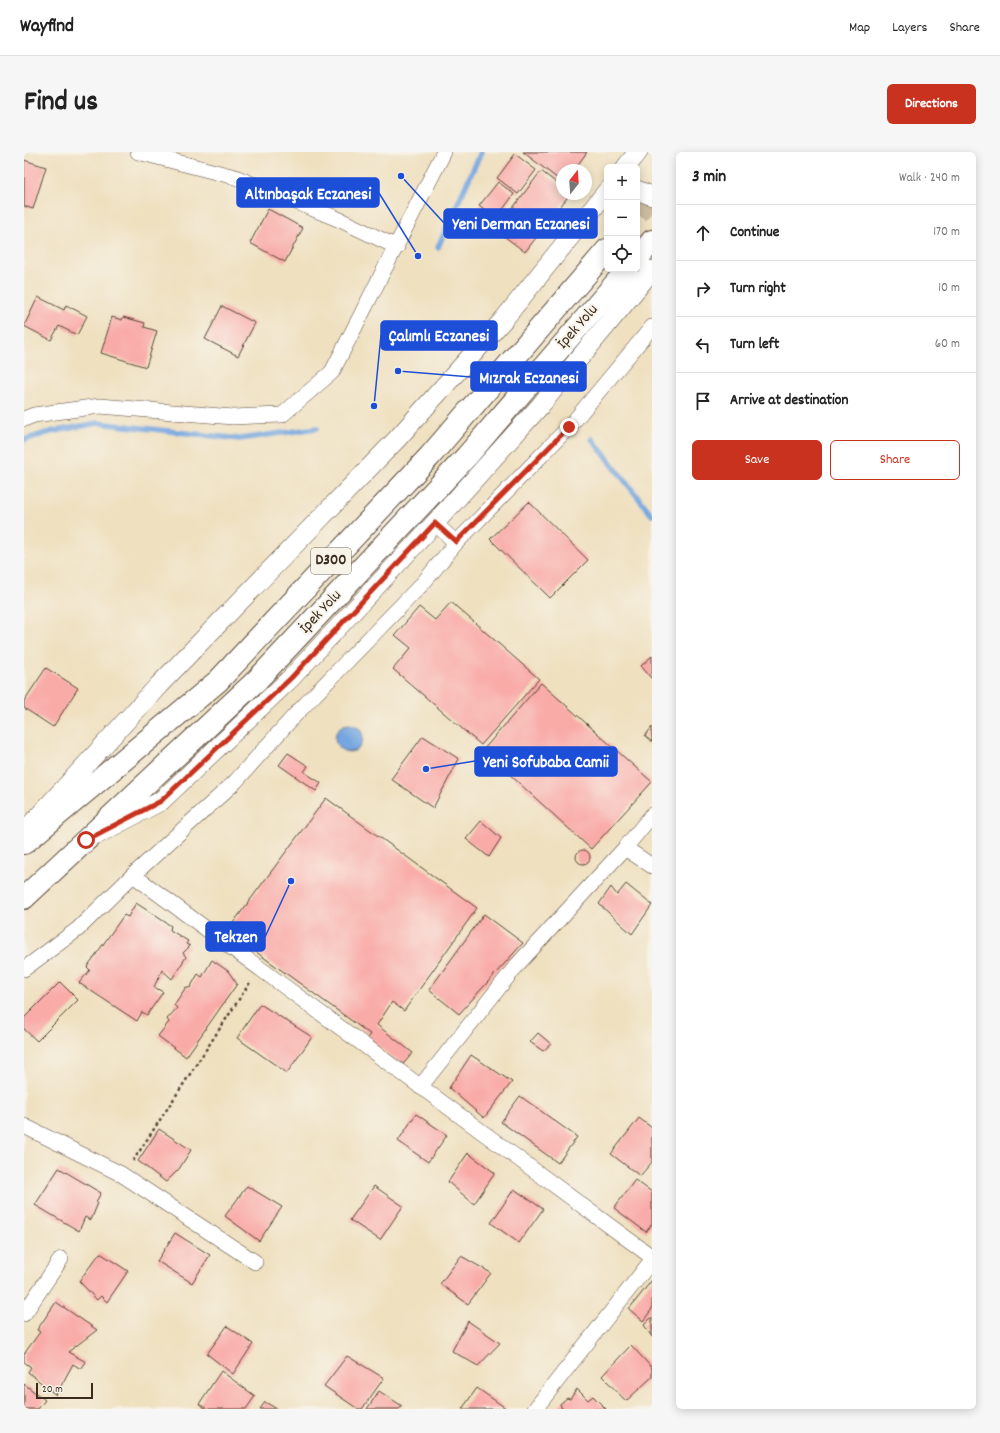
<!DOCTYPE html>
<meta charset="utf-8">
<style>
:root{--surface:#fff;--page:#f6f6f6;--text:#222;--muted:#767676;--line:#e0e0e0;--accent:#c8321e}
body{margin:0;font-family:Dekko,sans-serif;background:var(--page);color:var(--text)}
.controls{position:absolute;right:12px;top:12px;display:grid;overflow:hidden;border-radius:6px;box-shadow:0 2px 10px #0003}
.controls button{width:36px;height:36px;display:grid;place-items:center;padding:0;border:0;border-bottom:1px solid var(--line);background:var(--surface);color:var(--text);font:20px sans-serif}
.compass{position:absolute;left:532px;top:12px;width:36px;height:36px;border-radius:50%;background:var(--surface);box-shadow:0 2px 10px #0003;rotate:17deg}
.scale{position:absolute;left:12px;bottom:10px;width:57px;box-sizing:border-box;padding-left:4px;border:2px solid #3b2a1e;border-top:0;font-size:11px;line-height:14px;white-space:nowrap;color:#3b2a1e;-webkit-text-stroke:3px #f7f3e8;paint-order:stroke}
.stop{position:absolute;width:12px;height:12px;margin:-9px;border:3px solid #c8321e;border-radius:50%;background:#fff}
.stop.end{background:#c8321e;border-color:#fff;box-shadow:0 1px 4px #0008}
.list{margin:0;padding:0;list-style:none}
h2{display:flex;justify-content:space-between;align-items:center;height:52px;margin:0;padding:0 16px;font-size:17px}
h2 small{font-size:13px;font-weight:400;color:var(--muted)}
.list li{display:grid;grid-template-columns:26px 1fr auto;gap:12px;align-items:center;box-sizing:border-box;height:56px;padding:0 16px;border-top:1px solid var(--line)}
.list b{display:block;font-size:15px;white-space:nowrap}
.list em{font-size:13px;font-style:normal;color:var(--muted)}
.actions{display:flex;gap:8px;padding:12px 16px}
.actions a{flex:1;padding:9px 0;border:1px solid var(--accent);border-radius:6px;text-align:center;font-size:14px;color:var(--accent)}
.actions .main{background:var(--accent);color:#fff}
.icon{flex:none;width:22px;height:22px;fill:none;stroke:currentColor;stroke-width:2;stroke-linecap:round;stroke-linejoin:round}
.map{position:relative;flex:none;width:628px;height:1257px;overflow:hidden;border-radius:6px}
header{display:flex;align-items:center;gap:24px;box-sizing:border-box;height:56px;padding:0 20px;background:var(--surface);border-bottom:1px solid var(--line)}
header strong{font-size:19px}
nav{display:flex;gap:22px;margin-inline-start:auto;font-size:14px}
.intro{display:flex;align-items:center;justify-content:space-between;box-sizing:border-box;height:96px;padding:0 24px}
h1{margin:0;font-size:28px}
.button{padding:10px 18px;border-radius:6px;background:var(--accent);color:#fff;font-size:14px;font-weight:700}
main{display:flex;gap:24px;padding:0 24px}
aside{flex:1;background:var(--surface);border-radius:6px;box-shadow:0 2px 10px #0003}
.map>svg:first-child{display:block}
.water{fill:#74a6df;stroke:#58687e}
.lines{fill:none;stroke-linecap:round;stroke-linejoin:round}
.stream{stroke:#74a6df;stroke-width:5.5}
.building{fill:#f9aba8}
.trunk-tunnel{stroke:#cbbca0;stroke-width:22;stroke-dasharray:22 11;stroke-linecap:butt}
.minor-casing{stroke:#564536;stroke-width:16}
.tertiary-casing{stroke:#564536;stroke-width:20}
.trunk-casing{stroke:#564536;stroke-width:24}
.path{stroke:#564536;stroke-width:2.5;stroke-dasharray:3 3;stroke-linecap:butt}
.minor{stroke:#fff;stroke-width:15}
.tertiary{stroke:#fff;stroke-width:19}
.trunk{stroke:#fff;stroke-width:22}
.route{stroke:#c8321e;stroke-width:5}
.labels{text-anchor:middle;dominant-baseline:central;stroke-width:4;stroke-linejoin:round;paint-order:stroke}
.shield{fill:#f7f3e8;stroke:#73665b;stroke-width:1}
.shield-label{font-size:15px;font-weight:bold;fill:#3b2a1e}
.street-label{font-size:16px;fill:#3b2a1e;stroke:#f7f3e8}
.leader{fill:none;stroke:#1d4ed8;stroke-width:1.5}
.callout-dot{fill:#1d4ed8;stroke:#f7f3e8;stroke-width:1.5}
.callout{fill:#1d4ed8;stroke:#1d4ed8;stroke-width:1.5}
.callout-label{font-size:17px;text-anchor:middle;font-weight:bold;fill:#fff}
</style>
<header>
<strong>Wayfind</strong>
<nav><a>Map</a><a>Layers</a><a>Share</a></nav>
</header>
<div class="intro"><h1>Find us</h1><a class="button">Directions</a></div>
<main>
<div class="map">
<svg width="628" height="1257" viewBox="0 0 628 1257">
<rect width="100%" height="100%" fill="#f7f3e8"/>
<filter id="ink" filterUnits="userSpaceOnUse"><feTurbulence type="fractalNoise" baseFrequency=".025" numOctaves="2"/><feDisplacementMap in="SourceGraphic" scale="8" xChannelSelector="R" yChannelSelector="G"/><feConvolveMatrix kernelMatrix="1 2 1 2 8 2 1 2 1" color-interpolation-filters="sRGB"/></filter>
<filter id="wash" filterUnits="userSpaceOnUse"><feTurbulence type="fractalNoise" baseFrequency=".012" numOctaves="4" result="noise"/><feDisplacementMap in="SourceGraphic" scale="16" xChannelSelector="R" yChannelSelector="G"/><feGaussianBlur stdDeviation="0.9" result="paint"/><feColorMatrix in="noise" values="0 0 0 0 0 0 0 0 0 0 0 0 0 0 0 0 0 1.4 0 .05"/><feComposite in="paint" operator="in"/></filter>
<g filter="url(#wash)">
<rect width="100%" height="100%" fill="#efe0c0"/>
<path class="water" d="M311 586a14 14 0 1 1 28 0a14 14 0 1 1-28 0Z"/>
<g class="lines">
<path class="stream" d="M414,95L457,0
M568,287L628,363
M0,288L26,280L74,271L216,287L293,276"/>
</g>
<g id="blocks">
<path class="building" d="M499,0H563L550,18H538V30Z
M491,2L512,18L494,42L473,26Z
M0,8L22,15L9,57L0,54Z
M517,19L538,35V42H546L501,100L472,78Z
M474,30L490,42L472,67L455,54Z
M244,57L279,76L261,110L226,91Z
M14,145L40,158L42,153L63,164L53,183L35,174L27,188L0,174Z
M198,154L231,171L214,204L181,187Z
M88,165L98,168L99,165L121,171L120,175L133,179L122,215L77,201Z
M505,350L564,408L526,446L466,387Z
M427,450L515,527L457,593L369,517L387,496L371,483L395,455L411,468Z
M628,504V527L617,514Z
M22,516L54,536L29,575L0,556V549Z
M517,531L628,630L567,697L459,598Z
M628,575V590L621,584Z
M399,584L435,607L409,656L367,627Z
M264,601L284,614L280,620L297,631L292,639L255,613Z
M302,646L453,756L380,859L368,850L353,873L389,901L379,912L343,887L346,882L203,779Z
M457,669L477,686L465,705L442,687Z
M552 705a7 7 0 1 1 14 0a7 7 0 1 1-14 0Z
M602,732L628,753L608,782L575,752L587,735L593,743Z
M112,751L147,774L146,778L164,789L162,792L166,794L159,801L162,805L148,827L138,818L130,835L139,840L123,863L118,860L113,869L55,831L66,818L63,815L100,763L104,765Z
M460,762L499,791L435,862L405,838Z
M188,808L204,819L213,832L162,905L134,884L145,870L143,867L153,856L150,853L162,835L166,836L174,822L178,825Z
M36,830L54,848L13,889L0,877V866Z
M236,852L288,885L263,921L213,886Z
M514,881L527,892L519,899L506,890Z
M447,903L488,930L460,966L425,936Z
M496,944L553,985L534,1011L477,970Z
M392,962L423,983L404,1010L374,989Z
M615,966L628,976V1010L616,1024L587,1002Z
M135,977L167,998L155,1017L142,1030L114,1009Z
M444,1001L471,1021L450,1052L424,1030Z
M35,1016L77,1041L72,1050L74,1051L67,1068L61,1065L55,1079L11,1053Z
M611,1028L628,1040V1072L622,1080L590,1056Z
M223,1034L258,1055L235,1089L201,1064Z
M350,1034L379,1054L356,1088L326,1068Z
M490,1037L519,1057L495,1091L467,1071Z
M151,1081L186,1103L168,1131L133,1109Z
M76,1101L104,1119L83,1150L77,1144L73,1148L55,1129Z
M437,1104L467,1121L444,1152L416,1132Z
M628,1128V1157L619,1169L605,1157Z
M32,1150L73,1178L44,1200L62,1210L57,1217L49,1212L32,1243L4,1220L7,1215L0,1210V1202L16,1180L13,1178Z
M628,1165V1185L620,1173Z
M444,1169L476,1191L454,1214L428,1199Z
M203,1174L229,1192L209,1222L183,1202Z
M607,1193L628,1216V1225L602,1249L578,1224Z
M323,1204L360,1226L338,1257H334L300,1234Z
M197,1219L231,1244L222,1257H183L175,1252Z
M0,1232L21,1248L14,1257H0Z
M453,1236L483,1257H438Z
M553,1237L564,1248L569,1244L582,1257H538L536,1252L543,1246L546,1247Z
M355,1239L378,1254L375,1257H343Z
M241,1250L253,1257H236Z"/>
</g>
</g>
<g filter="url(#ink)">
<use href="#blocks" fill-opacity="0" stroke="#564536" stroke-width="1"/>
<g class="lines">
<path class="trunk-tunnel" d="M613,62L628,41"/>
<g class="minor-casing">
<path id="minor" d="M114,0L211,25L314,67L373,95
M0,267L10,263L76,254L209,265L258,263L308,220L420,0
M411,371L432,391L545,275L628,175
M601,696L628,714
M109,723L628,1105
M0,817L54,777L109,723L211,630L271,563L400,430L432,391
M396,935L493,813L601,696L628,663
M0,974L97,1022L231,1110
M0,1162L37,1107
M511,1257L628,1108"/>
</g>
<g class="tertiary-casing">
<path id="tertiary" d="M602,15L614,0
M613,38L628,44
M0,680L135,533L373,287L480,167L583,39
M74,682L137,649L267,526L411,371L516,254L628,118"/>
</g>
<g class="trunk-casing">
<path id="trunk" d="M613,107L628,89
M0,691L194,529L406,304L583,98
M0,746L233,528L443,304L604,117"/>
</g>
<path class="path" d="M109,1009L227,829"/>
<use href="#minor" class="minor"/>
<use href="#tertiary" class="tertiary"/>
<use href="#trunk" class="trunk"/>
</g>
</g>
<g class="lines" filter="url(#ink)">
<path class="route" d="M62,688L137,649L267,526L411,371L432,390L545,275"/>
</g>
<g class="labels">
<rect class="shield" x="287" y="396" width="40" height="26" rx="3"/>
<g class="shield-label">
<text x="307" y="409">D300</text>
</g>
<g class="street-label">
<text transform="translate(554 175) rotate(-49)">İpek Yolu</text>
<text transform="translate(297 460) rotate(-47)">İpek Yolu</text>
</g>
</g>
<path class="leader" d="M394 104L355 41M377 24L420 71M350 254L357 183M374 219L447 225M402 617L451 609M267 729L241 785"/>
<g class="callout-dot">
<circle cx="394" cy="104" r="4"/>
<circle cx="377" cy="24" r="4"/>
<circle cx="350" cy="254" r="4"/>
<circle cx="374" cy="219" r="4"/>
<circle cx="402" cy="617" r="4"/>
<circle cx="267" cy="729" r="4"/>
</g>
<g class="callout">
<rect x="213" y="26" width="142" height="29" rx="4"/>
<rect x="420" y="57" width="153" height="29" rx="4"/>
<rect x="357" y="169" width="116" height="29" rx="4"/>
<rect x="447" y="210" width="115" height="29" rx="4"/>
<rect x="451" y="595" width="142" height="29" rx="4"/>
<rect x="182" y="770" width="59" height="29" rx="4"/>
</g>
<g class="callout-label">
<text x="284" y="47">Altınbaşak Eczanesi</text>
<text x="497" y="77">Yeni Derman Eczanesi</text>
<text x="415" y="189">Çalımlı Eczanesi</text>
<text x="505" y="231">Mızrak Eczanesi</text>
<text x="522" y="615">Yeni Sofubaba Camii</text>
<text x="212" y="790">Tekzen</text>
</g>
</svg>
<div class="controls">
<button>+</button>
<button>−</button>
<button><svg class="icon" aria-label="locate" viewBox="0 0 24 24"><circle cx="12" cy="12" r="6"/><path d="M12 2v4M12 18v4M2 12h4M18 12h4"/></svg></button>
</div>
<svg class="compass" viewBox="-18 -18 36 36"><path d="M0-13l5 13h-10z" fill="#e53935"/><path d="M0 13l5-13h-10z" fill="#767676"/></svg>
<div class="scale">20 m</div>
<div class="stop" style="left:62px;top:688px"></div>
<div class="stop end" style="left:545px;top:275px"></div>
</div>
<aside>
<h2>3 min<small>Walk · 240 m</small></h2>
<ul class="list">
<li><svg class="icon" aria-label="ahead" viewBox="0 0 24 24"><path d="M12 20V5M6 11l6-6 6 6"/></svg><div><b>Continue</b></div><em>170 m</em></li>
<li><svg class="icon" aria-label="right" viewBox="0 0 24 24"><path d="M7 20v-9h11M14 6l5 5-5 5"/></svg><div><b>Turn right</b></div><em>10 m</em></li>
<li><svg class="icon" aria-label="left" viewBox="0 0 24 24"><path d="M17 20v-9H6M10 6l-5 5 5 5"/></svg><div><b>Turn left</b></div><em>60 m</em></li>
<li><svg class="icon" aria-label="arrive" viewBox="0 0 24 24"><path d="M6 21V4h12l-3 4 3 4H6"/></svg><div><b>Arrive at destination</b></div></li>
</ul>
<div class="actions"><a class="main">Save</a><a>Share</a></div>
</aside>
</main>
